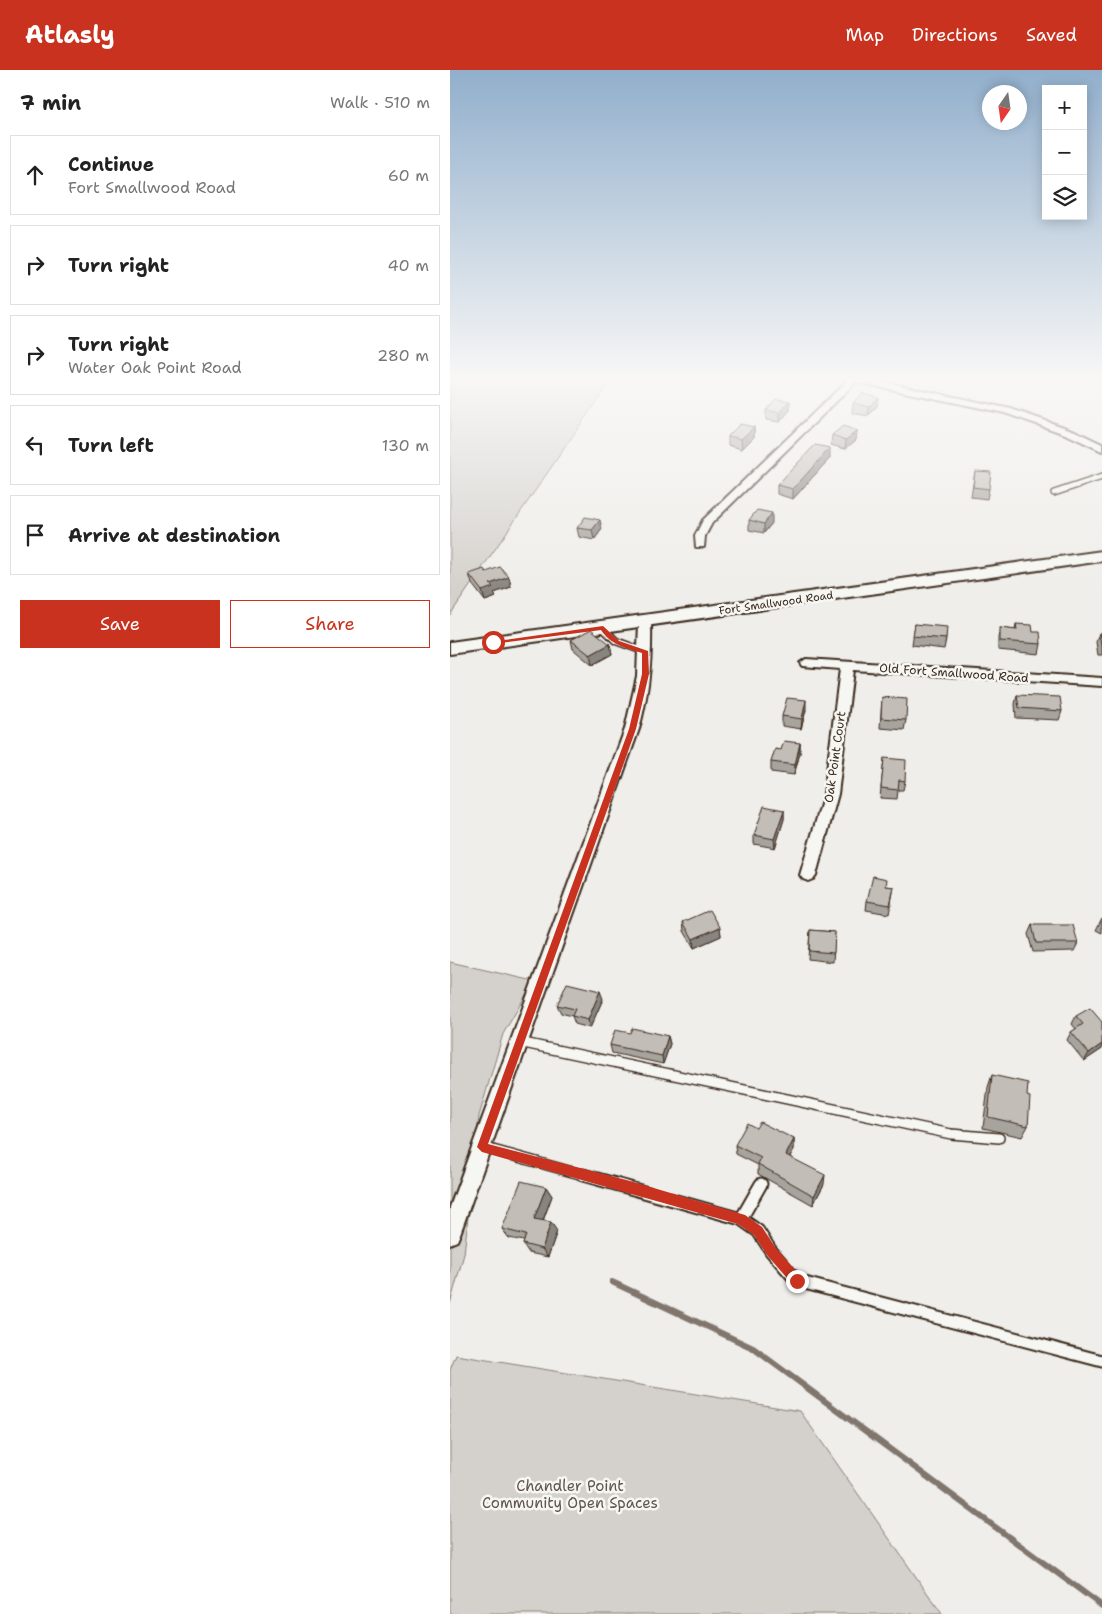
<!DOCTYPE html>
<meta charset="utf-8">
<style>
:root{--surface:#fff;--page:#f2f2f2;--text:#222;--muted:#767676;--line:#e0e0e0;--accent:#c8321e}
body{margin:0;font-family:"Shantell Sans",sans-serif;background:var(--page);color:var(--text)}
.controls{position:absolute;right:15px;top:15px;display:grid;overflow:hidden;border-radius:0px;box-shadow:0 2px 12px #0003}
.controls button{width:45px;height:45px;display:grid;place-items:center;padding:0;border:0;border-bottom:1px solid var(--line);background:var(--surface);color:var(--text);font:25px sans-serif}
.compass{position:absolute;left:532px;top:15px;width:45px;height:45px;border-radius:50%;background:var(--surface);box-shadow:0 2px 12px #0003;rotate:193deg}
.stop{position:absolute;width:15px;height:15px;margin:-11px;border:4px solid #c8321e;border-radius:50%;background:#fff}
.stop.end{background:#c8321e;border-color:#fff;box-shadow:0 1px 5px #0008}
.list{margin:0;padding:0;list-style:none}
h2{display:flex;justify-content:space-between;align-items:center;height:65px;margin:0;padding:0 20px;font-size:21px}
h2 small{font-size:16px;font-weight:400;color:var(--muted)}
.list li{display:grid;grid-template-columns:32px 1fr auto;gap:15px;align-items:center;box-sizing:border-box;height:80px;margin:0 10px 10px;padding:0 10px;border:1px solid var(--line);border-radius:0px}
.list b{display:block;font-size:19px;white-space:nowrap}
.list p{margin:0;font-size:16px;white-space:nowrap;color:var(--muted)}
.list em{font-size:16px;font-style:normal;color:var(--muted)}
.actions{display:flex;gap:10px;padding:15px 20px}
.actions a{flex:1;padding:11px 0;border:1px solid var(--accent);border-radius:0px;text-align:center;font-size:18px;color:var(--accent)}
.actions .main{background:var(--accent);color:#fff}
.icon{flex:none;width:28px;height:28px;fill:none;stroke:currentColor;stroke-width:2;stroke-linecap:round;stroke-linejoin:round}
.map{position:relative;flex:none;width:652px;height:1544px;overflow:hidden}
header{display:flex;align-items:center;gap:30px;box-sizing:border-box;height:70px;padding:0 25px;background:var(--accent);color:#fff}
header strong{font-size:24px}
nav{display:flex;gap:28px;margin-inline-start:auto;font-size:18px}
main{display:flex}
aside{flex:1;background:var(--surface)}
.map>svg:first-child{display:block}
.green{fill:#d4d1cc;stroke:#887e75}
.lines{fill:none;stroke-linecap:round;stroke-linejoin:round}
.stream{stroke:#81766d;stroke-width:6}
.service-far3-casing{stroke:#3b2a1e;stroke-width:8}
.service-far2-casing{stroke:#3b2a1e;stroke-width:9}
.service-far1-casing{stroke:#3b2a1e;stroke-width:12}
.service-casing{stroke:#3b2a1e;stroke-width:15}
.minor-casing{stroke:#3b2a1e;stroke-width:4}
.secondary-casing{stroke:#3b2a1e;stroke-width:4}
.service-far3{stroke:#f6f6f2;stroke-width:5}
.service-far2{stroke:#f6f6f2;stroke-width:6}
.service-far1{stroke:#f6f6f2;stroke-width:9}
.service{stroke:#f6f6f2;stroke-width:11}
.minor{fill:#f6f6f2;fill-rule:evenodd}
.secondary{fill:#f6f6f2;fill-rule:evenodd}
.wall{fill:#a7a39d;stroke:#3b2a1e}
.shaded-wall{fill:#888480;stroke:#3b2a1e}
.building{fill:#c2bdb7;stroke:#3b2a1e}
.route{fill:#c8321e}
.labels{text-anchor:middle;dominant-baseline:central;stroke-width:5;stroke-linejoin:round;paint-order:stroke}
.far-street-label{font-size:11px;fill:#3b2a1e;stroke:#f6f6f2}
.street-label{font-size:12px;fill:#3b2a1e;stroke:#f6f6f2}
.near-park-label{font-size:15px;fill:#61544a;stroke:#f6f6f2}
</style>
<header>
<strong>Atlasly</strong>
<nav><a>Map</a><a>Directions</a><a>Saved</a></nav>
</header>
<main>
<aside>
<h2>7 min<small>Walk · 510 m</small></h2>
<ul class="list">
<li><svg class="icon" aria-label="ahead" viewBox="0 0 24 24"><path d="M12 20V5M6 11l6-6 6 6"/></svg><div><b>Continue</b><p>Fort Smallwood Road</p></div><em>60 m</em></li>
<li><svg class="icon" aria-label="right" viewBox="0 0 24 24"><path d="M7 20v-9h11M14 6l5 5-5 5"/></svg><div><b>Turn right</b></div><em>40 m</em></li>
<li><svg class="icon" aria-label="right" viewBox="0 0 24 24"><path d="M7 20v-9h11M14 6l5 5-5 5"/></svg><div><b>Turn right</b><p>Water Oak Point Road</p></div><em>280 m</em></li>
<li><svg class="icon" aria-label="left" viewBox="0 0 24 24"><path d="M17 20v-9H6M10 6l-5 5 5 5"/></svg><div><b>Turn left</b></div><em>130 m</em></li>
<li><svg class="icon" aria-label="arrive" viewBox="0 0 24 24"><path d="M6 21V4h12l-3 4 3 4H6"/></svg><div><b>Arrive at destination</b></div></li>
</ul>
<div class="actions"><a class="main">Save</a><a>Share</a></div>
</aside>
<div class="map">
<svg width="652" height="1544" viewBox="0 0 652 1544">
<rect width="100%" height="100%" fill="#efeeea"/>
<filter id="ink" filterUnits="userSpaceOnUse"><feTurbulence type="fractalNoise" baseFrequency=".02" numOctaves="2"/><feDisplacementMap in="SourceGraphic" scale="10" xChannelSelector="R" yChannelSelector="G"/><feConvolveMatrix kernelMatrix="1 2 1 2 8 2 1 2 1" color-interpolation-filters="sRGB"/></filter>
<g filter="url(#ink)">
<path class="green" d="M0,307H163L0,545Z
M0,892L84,911L53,964L29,1046L14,1184L0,1234Z
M6,1285L350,1341L492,1544H0V1300Z"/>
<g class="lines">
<path class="stream" d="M162,1212L303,1278L652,1536"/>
<g class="service-far3-casing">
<path id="service-far3" d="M604,423L652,407"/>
</g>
<g class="service-far2-casing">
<path id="service-far2" d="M153,558L166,571L196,582"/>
</g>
<g class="service-far1-casing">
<path id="service-far1" d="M69,972L501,1064L549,1068
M32,1077L137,1106"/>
</g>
<g class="service-casing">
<path id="service" d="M133,1105L291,1149L311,1114
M291,1149L308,1161L321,1181L347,1211L652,1291"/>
</g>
<g class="minor-casing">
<path id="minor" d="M388,307H410L561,339L625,361L652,374V381L618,365L555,343L406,312L262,453L255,466L254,477H246L245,466L253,450L397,311Z
M195,548L201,552C202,589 199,623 189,659L10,1164L7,1171L0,1174V1137L175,659L187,606L189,552Z
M356,589L652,608V616L403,600L388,724L366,805L363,809L358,811L353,809L350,805L374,724L390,599L352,596L350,593Z"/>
</g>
<g class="secondary-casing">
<path id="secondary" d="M652,481V491L0,584V572Z"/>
</g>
<use href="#service-far3" class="service-far3"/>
<use href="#service-far2" class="service-far2"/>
<use href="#service-far1" class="service-far1"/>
<use href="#service" class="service"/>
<use href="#minor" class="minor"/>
<use href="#secondary" class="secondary"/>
</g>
<path class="wall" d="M428,327L427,336L418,346L402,343L403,333Z
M340,331V340L330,352L316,350V340Z
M304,357V367L292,379L278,375V366Z
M407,361L406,370L395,379L381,375L382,365Z
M380,388L343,429L327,424V415Z
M525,401L539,419L537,429L521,427Z
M299,450L322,453L314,463L299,460Z
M127,458L152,459L144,470L129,467Z
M36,502L59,507L61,517L44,523L46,527L35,531L22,514L19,504Z
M465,554L496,569L494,579L462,575Z
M566,554L583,562L591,574L589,584L548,580V568L550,558L565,560Z
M649,563H652V585H648L646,572Z
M121,570L160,574L162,584L142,595L123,579Z
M567,625L612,641L609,650L566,648L565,634Z
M432,627L456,650L454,660L430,658Z
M356,640L351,659L332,656V646Z
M350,673V683L344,705L321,702V692L331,680Z
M434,688L455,711L453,720H448L447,729L430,728Z
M334,740V749L325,778L304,774V765Z
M436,816L444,817L439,844L416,840L417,831Z
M652,848V863L646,860Z
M233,852L270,857L271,866L244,878L234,861Z
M582,855L628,873L624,881L583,882L578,864Z
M360,860L385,862L383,892L358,889Z
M153,929L140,958L125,954L122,946L111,943L107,935Z
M626,946L652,952V979L634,991L617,970L621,962L626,959L622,954Z
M218,966L220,974L213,994L162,983L160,975Z
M542,1005L577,1026L578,1056L572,1067L533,1058L538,1017Z
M306,1058L344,1069V1079L340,1087L374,1114L363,1135L308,1104V1095L286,1084L285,1075Z
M96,1117L102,1126L93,1151L107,1161L98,1187L79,1183L73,1174L74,1171L59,1168L52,1159Z"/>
<path class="shaded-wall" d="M428,327L427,336L418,346L419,337Z
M340,331V340L330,352V343Z
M304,357V367L292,379L291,369Z
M407,361L406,370L395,379L396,370Z
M380,378V388L343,429V419Z
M322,443V453L314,463V454Z
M150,450L152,459L144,470L142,460Z
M59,507L61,517L44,523L46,527L35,531L32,521L40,514Z
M160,574L162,584L142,595L140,585Z
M356,630V640L351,659L352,649Z
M350,673V683L344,705L345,695Z
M334,740V749L325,778L324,769Z
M270,857L271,866L244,878L243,869Z
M150,921L153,929L140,958L138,950Z
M218,966L220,974L213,994L212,986Z
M652,974V979L634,991L639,983Z
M344,1069V1079L336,1094V1085Z
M375,1105L374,1114L363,1135L364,1126Z
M96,1117L102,1126L90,1158L84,1149Z
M101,1152L107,1161L98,1187L92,1179Z"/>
<path class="building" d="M412,323L428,327L419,337L403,333Z
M326,329L340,331L330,343L316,340Z
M290,354L304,357L291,369L278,366Z
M393,356L407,361L396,370L382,365Z
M365,375L380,378L343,419L327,415Z
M525,401L541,402L539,419L523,417Z
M307,440L322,443L314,454L299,450Z
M135,447L150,450L142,460L127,458Z
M50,497L59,507L40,514L43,517L32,521L19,504L34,499L36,502Z
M465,554L497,557L496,569L463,566Z
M566,554L582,555L583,562H590L591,574L550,571V558L567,560Z
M141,559L160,574L140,585L121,570Z
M649,563H652V575H651Z
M567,625L610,627L612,641L569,638Z
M432,627L457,629L456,650L431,648Z
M337,628L356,630L352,649L332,646Z
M334,671L350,673L345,695L321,692L325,679L331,680Z
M434,688L456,690L455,711L449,710L448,720L431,718Z
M314,736L334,740L324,769L304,765Z
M423,806L437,809L436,816L444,817L440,835L417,831Z
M260,840L270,857L243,869L233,852Z
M582,855H623L628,873H586Z
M360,860L385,862L384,883L359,881Z
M117,913L150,921L138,950L122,946L125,939L107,935Z
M640,938L652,952V974L639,983L621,962L633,954L626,946Z
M182,958L218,966L212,986L160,975L165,960L180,963Z
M542,1005L578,1013L577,1026L580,1027L578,1056L538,1047Z
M310,1052L344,1069L336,1085L375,1105L364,1126L308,1094L311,1088L285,1075L297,1053L306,1058Z
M71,1111L96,1117L84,1149L101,1152L92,1179L73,1174L76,1165L52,1159Z"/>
</g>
<linearGradient id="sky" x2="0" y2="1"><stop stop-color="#91afcc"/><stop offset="0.59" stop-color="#f8f7f6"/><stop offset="1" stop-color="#f8f7f6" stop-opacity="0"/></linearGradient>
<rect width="652" height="523" fill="url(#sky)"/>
<path class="route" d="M153,556L169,571L198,581L199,604L186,659L38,1074L180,1111L295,1145L312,1157L325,1177L351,1207L353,1211L347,1217L343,1215L317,1185L304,1165L288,1154L32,1082L27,1077L179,659L192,604V583C176,578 161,575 151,560L43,574L40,572Z"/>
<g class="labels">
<g class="far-street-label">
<text transform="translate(326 533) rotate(-8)">Fort Smallwood Road</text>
</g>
<g class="street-label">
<text transform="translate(504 603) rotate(4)">Old Fort Smallwood Road</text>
<text transform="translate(385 687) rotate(-82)">Oak Point Court</text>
</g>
<g class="near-park-label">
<text x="120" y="1416">Chandler Point<tspan x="120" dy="17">Community Open Spaces</tspan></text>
</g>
</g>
</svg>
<div class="controls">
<button>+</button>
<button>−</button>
<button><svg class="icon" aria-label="layers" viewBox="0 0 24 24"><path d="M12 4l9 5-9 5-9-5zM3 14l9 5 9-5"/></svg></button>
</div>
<svg class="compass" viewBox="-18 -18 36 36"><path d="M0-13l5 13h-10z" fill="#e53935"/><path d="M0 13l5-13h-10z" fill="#767676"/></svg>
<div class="stop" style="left:43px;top:572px"></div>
<div class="stop end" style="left:347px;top:1211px"></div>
</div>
</main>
